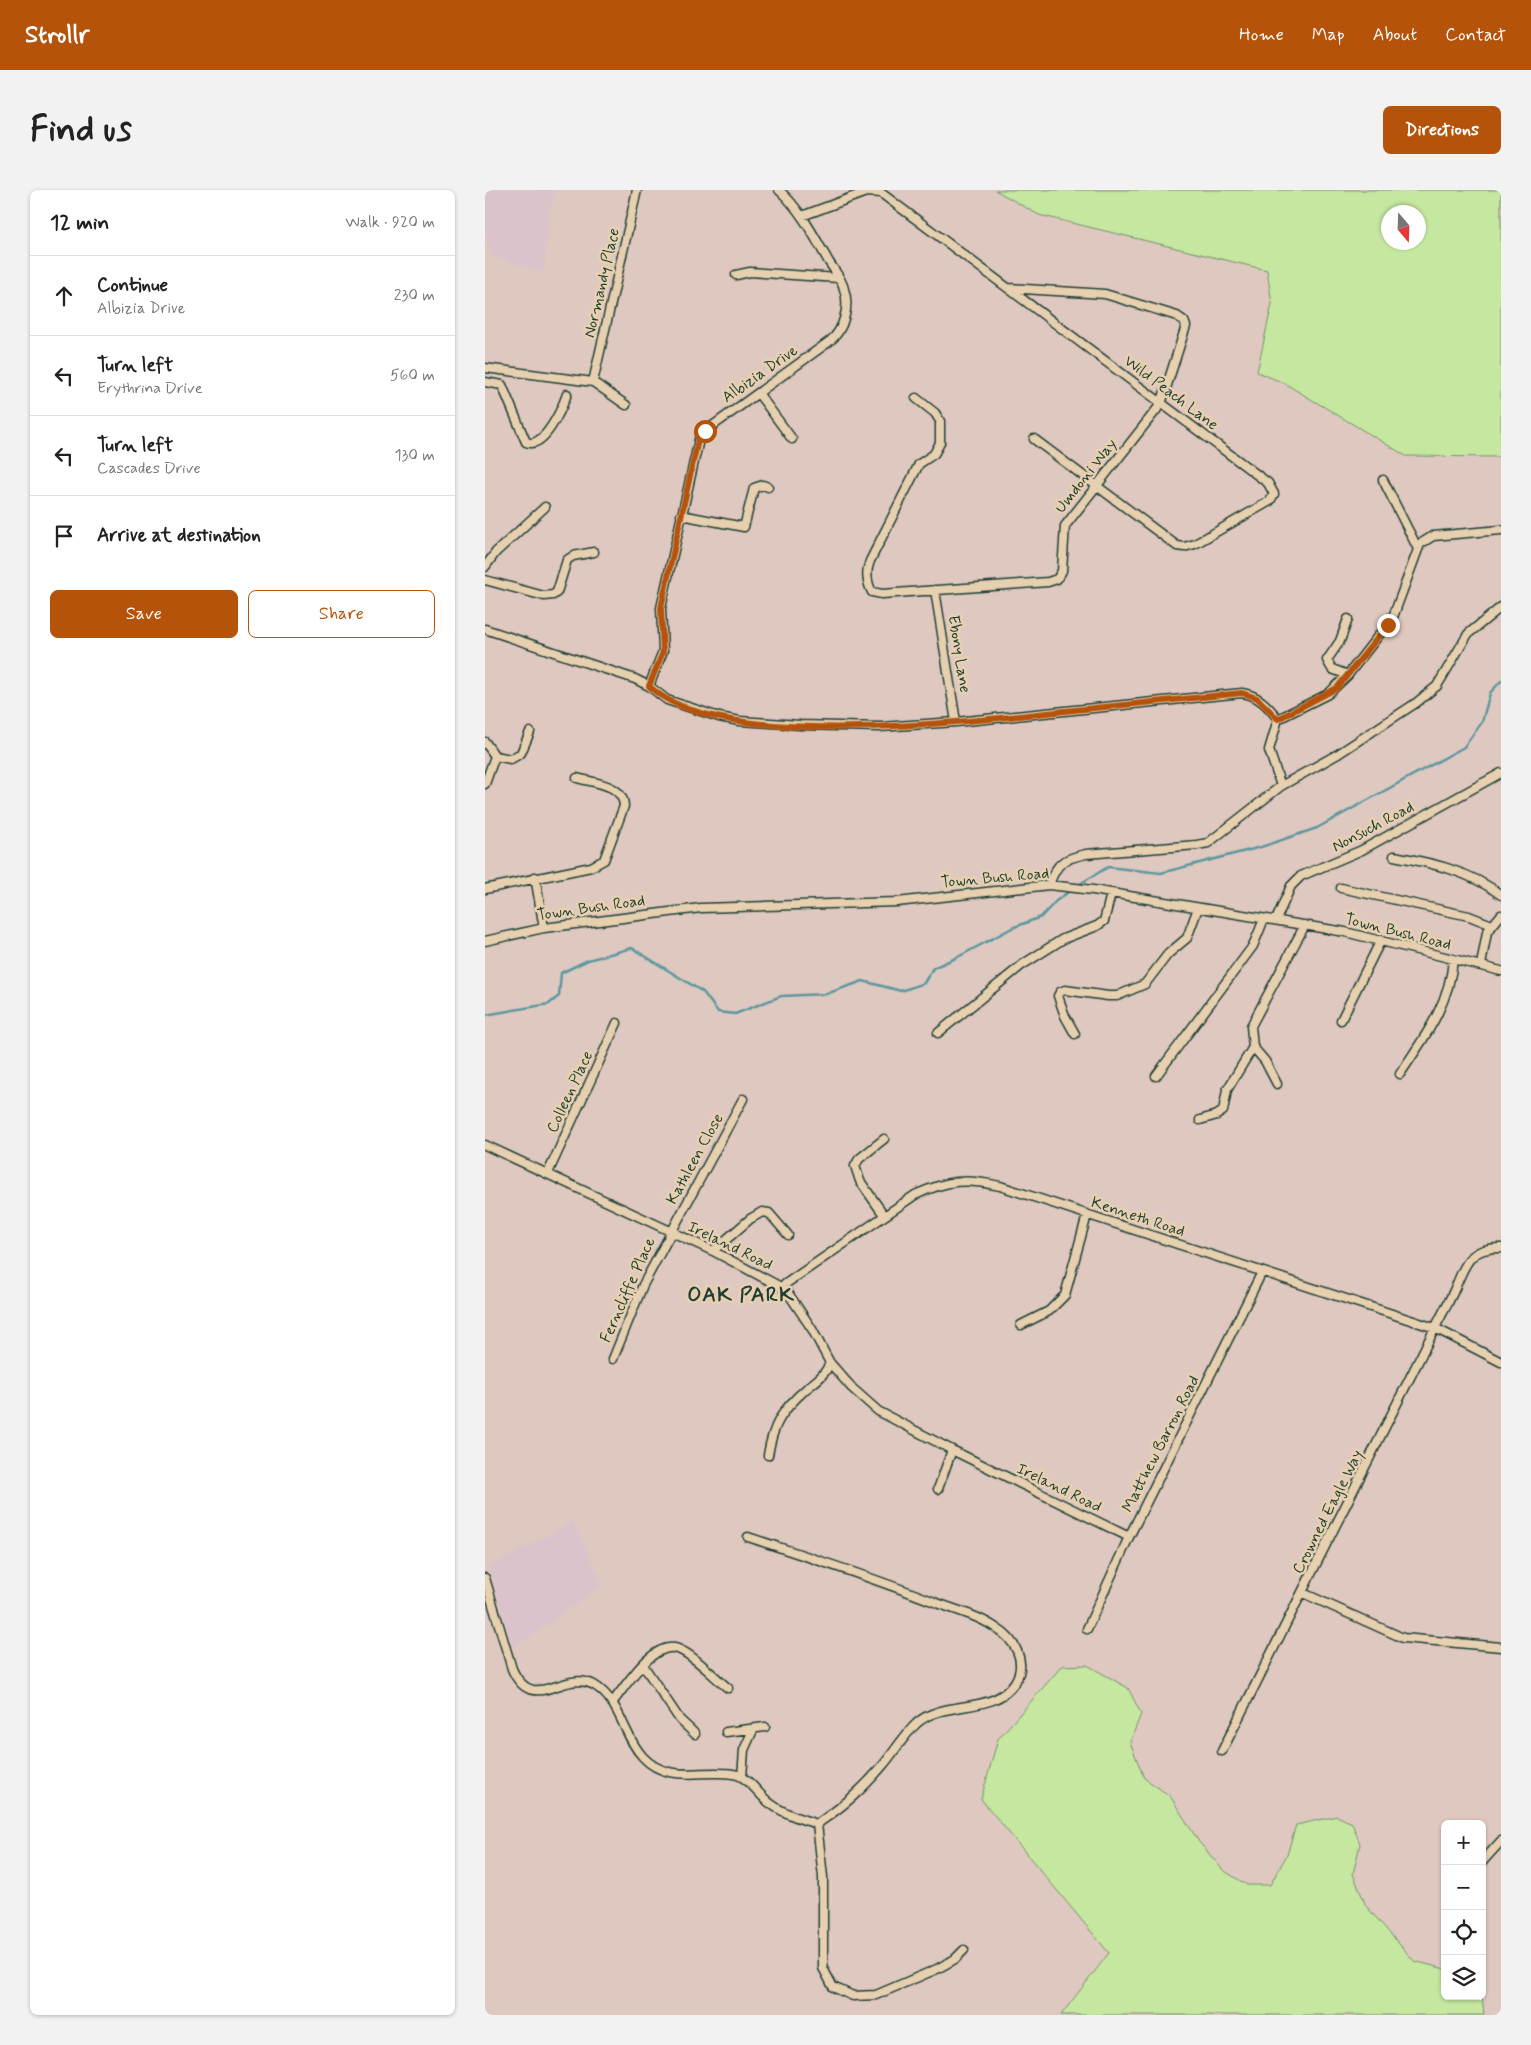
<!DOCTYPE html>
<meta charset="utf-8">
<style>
:root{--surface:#fff;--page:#f2f2f2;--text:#222;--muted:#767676;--line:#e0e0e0;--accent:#b45309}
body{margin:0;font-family:Mynerve,sans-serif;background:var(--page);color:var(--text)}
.controls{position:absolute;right:15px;bottom:15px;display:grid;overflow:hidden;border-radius:8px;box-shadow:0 1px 4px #0004}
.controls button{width:45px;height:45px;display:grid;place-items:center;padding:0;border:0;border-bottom:1px solid var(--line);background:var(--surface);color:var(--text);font:25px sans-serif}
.compass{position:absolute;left:896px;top:15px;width:45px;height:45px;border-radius:50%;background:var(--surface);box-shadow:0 1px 4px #0004;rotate:161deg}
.stop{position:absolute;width:15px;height:15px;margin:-11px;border:4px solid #b45309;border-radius:50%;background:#fff}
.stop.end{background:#b45309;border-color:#fff;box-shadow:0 1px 5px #0008}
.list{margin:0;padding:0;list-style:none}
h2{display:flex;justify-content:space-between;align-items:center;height:65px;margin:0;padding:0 20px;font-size:21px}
h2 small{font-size:16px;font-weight:400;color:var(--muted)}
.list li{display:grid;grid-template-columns:32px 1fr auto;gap:15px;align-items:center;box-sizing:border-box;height:80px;padding:0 20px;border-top:1px solid var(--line)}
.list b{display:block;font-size:19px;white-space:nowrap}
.list p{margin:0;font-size:16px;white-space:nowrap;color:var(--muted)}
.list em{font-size:16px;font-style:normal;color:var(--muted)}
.actions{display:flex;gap:10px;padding:15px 20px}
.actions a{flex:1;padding:11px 0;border:1px solid var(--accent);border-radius:8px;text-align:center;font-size:18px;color:var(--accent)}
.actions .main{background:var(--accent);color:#fff}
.icon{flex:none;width:28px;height:28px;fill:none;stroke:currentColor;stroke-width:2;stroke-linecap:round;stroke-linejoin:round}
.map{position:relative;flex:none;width:1016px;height:1825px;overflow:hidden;border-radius:8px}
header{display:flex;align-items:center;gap:30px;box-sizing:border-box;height:70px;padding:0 25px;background:var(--accent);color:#fff}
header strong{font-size:24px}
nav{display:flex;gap:28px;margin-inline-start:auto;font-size:18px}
.intro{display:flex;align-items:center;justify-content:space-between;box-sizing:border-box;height:120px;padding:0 30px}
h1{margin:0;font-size:35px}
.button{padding:12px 22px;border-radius:8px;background:var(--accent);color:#fff;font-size:18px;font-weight:700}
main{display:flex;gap:30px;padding:0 30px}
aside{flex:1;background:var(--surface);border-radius:8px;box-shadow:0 1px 4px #0004}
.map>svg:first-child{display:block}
.built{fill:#dac3cb}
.green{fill:#c5e7a0;stroke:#72926a;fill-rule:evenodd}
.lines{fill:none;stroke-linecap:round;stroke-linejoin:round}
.stream{stroke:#5d989e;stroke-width:2.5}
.minor-casing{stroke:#1f3d34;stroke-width:11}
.minor{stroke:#e7d0b0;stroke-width:8}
.route{stroke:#b45309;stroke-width:6}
.labels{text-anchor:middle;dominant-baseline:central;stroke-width:5;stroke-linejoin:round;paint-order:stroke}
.street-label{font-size:16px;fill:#1f3d34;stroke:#e7d0b0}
.district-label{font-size:21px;font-weight:bold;letter-spacing:1px;fill:#1f3d34;stroke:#e7d0b0}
</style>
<header>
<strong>Strollr</strong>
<nav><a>Home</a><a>Map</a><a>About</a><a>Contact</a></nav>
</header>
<div class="intro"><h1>Find us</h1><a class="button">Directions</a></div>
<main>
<aside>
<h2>12 min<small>Walk · 920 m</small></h2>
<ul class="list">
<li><svg class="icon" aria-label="ahead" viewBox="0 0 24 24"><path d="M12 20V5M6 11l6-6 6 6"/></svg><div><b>Continue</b><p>Albizia Drive</p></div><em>230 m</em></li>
<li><svg class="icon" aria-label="left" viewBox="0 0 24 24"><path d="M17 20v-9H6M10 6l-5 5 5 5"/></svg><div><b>Turn left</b><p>Erythrina Drive</p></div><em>560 m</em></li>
<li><svg class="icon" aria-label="left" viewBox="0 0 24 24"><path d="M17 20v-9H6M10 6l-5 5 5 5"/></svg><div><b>Turn left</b><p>Cascades Drive</p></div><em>130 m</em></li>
<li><svg class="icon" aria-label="arrive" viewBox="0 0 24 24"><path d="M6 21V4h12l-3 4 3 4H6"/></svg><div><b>Arrive at destination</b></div></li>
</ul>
<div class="actions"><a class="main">Save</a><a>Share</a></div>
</aside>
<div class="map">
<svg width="1016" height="1825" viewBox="0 0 1016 1825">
<rect width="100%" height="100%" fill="#dfc8c0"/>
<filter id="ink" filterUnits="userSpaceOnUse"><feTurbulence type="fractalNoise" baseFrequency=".02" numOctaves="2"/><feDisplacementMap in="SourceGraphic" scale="10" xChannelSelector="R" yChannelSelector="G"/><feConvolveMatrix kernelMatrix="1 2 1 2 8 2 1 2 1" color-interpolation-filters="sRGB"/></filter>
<g filter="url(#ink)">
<path class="built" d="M0,0H71L63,25L59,82L8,67L0,45Z
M88,1332L118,1395L28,1458L4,1377Z"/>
<path class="green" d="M510,0H1016V267L921,266L799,193L772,182L787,114L782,80L554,25ZM904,22H934V52H904Z
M602,1475L643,1498L656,1524L645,1552L659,1588L685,1606L714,1652L738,1680L762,1695H785L802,1665L811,1635L852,1626L867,1633L875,1654L868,1684L881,1716L929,1771L960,1779V1806H997L999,1825H576L624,1763L496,1609L513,1549L577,1476Z"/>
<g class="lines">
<path class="stream" d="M593,695L623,677L676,683L776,657L832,638L979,557L997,532L1005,503L1016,491
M0,825L64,814L74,806L76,783L103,770L147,758L218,802L233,822L250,824L296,806L341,804L378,791L416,801L439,793L448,778L473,767L527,738L556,727L571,711L586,700"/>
<g class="minor-casing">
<path id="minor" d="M317,26L381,2L396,3L783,293L789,304L785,311L710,354L699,357L692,356L549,249
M251,85L265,82L353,88
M0,178L108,192L141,215
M0,192L17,195L41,252C59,260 77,218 82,204
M108,192L152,0
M273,203L307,249
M431,208L450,223L455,231V253L449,264L434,274L385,371C381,381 381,391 387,402L397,404L563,392L572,389L577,381L580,336L676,214L701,136L699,131L692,126L620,104L523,98
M898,290L933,359
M196,325L259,337L269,298L278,295L283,297
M0,377L11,362L60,317
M0,390L59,406L68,405L72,402L82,370L88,366L109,362
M450,400L471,532
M863,429L855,451L842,470L847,479L863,485
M0,439L150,489L164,496L182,510L234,527L255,531L315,535L395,537L471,532L757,503C773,505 783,516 793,529L784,560L796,596
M164,496L178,461L176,418L215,245L345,151C359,140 365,116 359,99C357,89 349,80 344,72C329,46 316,20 294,0
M793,529L843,504L862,486L908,427L935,354L948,346L1016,340
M0,552L10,566L26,569L36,563L45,542
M0,594L10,566
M909,666C947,673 985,681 1016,705
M50,687L59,738
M564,695C572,672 578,669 601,664L712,655L723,653L796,596L853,564L931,513L952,496L983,444L1016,417
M856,698L984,726L1007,735
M0,699L106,677L119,670L139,616C138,594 109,593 92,588
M791,730L806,696L816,686L877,660L1016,583
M0,751L59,738L216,718L412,712L564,695L608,700L860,742L1016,781
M996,775L1002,742L1016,725
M856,830L896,750
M453,843L537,775L578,749L612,736L619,731L626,704
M590,844L580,826L573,806L575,802L580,800L623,806H632L660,794L683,764L702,748L713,718
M915,884C939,848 965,814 968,769
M671,886L768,756L779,729
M792,894L780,871L768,857L766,836L820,735
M715,930L732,925L738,921L742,900L768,857
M399,949L374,969L370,976L375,991L399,1025
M0,955L228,1061L296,1097L303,1103L327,1139L345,1173L367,1198L393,1221L467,1260L644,1347
M63,983L132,833
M228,1061L265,1029L277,1022L284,1023L303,1045
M296,1097L430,1005C463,990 480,988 515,996L950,1138L1016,1172
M536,1135L564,1121L580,1105L602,1025
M128,1169L158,1095L258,909
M283,1265C288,1234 297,1220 321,1199C331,1191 340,1185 345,1173
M453,1299L467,1260
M263,1347C326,1368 390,1388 452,1413C471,1420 494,1426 511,1438C529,1449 543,1471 530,1492C508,1526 461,1508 432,1533C419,1545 410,1561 399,1574C377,1600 360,1615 332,1634L338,1687V1778L348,1797L368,1806L391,1805L452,1779L470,1769L479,1760
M0,1388L27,1479C48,1526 79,1478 109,1495C136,1511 138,1546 158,1567C183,1594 216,1579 248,1584C264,1586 273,1605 286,1614C300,1624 316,1629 332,1634
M818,1403L918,1448L1016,1457
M602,1439L644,1347L777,1082
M158,1475L195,1530L210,1544
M127,1513C141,1496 168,1450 193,1459C209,1465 229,1487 243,1498
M241,1542L280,1537
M737,1561L950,1138C957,1124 965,1110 971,1096C981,1072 986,1057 1016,1058
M257,1587L259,1560L268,1540
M997,1672L1016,1651"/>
</g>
<use href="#minor" class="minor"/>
</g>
</g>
<g class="lines" filter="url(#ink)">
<path class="route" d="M220,241L215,245L212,254L176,418L178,462L164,496C233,563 487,531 580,521C639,515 698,509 757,503L772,508L793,529L852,498L903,435"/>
</g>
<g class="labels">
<g class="street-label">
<text transform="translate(117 93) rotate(-77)">Normandy Place</text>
<text transform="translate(275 184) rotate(-35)">Albizia Drive</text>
<text transform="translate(686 203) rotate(37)">Wild Peach Lane</text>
<text transform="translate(601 286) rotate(-52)">Umdoni Way</text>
<text transform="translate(474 464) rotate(81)">Ebony Lane</text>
<text transform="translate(888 637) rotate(-28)">Nonsuch Road</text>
<text transform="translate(510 688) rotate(-5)">Town Bush Road</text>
<text transform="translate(106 718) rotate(-8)">Town Bush Road</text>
<text transform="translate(913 742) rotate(14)">Town Bush Road</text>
<text transform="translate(85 902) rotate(-65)">Colleen Place</text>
<text transform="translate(210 969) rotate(-61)">Kathleen Close</text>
<text transform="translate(653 1027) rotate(18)">Kenneth Road</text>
<text transform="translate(245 1056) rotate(26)">Ireland Road</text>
<text transform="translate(143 1100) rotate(-66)">Ferncliffe Place</text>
<text transform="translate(676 1254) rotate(-63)">Matthew Barron Road</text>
<text transform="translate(574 1298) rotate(26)">Ireland Road</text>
<text transform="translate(843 1322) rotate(-63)">Crowned Eagle Way</text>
</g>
<g class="district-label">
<text x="256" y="1105">OAK PARK</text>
</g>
</g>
</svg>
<div class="controls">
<button>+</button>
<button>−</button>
<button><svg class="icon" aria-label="locate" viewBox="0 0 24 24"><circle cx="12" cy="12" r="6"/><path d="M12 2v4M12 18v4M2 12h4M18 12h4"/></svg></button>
<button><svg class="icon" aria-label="layers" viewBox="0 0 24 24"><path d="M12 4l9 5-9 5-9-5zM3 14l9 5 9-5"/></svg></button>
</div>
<svg class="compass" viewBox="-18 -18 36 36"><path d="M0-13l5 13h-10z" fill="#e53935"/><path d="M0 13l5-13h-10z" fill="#767676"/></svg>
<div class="stop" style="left:220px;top:241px"></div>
<div class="stop end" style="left:903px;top:435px"></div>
</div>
</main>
